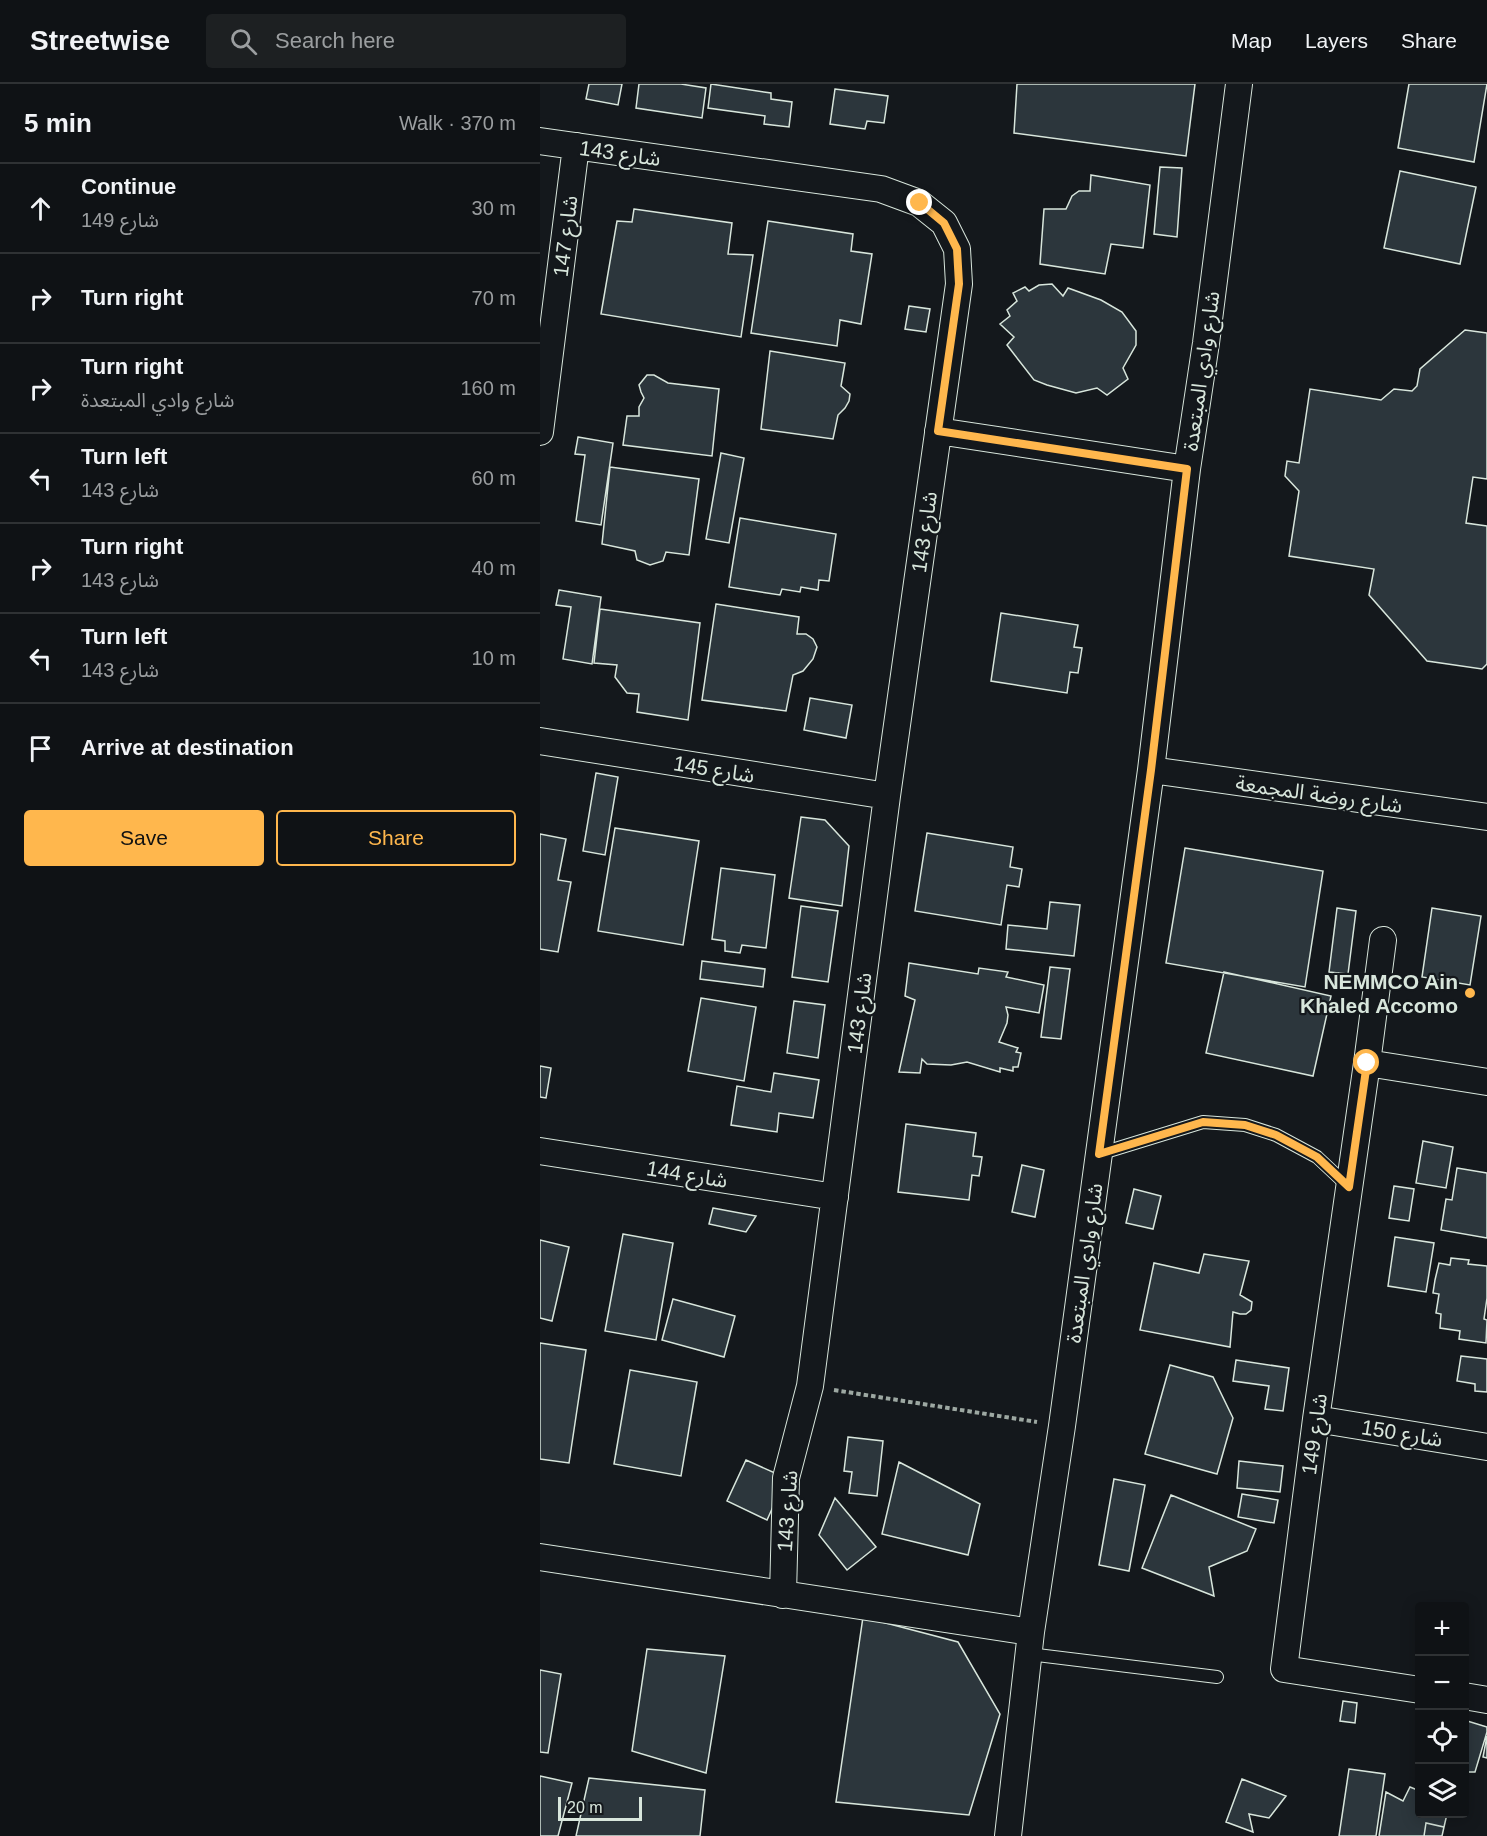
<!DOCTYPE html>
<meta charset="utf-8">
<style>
:root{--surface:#0f1215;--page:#1d2022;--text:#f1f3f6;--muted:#9b9ea0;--line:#2f3234;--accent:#ffb74d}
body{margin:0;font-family:Arial,"Noto Sans Arabic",sans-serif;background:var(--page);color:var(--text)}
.controls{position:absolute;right:18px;bottom:18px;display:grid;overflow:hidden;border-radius:6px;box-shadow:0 3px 15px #0003}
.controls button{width:54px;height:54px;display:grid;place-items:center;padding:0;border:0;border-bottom:2px solid var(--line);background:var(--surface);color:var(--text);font:30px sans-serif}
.scale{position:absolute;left:18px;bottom:15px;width:84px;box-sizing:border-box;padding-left:6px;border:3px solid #d8e6dc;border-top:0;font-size:16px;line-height:21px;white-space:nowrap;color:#d8e6dc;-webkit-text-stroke:4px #14181c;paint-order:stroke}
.stop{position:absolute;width:18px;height:18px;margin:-14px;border:4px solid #ffb74d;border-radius:50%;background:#fff}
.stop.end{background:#ffb74d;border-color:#fff;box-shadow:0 2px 6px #0008}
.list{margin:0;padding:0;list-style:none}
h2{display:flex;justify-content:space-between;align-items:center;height:78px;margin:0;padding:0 24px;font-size:26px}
h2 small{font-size:20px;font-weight:400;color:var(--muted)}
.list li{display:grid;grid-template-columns:39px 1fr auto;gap:18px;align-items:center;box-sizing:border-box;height:90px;padding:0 24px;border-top:2px solid var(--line)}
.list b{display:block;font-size:22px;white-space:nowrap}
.list p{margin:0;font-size:20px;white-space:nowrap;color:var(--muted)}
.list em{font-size:20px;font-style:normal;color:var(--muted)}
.actions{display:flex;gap:12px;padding:18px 24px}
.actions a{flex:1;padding:14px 0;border:2px solid var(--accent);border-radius:6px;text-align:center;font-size:21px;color:var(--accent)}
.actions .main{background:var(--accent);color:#111}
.icon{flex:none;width:33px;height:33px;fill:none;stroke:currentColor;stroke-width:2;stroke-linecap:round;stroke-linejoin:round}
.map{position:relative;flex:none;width:947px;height:1752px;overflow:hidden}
header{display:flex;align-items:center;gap:36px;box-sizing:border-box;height:84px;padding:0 30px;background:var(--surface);border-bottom:2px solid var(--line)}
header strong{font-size:28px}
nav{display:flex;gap:33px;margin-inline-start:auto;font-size:21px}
.search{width:420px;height:54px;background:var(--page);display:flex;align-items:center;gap:15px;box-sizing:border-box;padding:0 21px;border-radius:6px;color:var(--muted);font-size:22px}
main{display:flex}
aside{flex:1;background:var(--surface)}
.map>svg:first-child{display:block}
.building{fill:#2c363c;stroke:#d8e6dc;stroke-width:1.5}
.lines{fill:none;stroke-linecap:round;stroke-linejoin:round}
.service-casing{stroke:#d8e6dc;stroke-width:14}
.minor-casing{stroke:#d8e6dc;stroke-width:28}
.path{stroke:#9da8a2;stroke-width:4;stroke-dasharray:4.5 3;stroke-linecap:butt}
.service{stroke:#14181c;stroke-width:12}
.minor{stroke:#14181c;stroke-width:26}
.route{stroke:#ffb74d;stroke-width:8}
.poi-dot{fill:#ffb74d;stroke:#14181c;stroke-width:2}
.labels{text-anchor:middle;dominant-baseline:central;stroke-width:4.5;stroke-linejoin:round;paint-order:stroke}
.street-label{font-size:21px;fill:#d8e6dc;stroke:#14181c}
.poi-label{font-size:21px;font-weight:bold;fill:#d8e6dc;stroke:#14181c;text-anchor:end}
</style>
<header>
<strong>Streetwise</strong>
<div class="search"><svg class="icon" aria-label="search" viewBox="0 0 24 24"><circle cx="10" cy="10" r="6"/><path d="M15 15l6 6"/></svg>Search here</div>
<nav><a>Map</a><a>Layers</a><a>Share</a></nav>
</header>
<main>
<aside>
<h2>5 min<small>Walk · 370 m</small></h2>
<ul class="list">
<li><svg class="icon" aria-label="ahead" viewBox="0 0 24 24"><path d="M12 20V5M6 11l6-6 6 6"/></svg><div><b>Continue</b><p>شارع 149</p></div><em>30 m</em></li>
<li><svg class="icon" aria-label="right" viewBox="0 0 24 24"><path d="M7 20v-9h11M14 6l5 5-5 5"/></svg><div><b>Turn right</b></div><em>70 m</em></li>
<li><svg class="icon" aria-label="right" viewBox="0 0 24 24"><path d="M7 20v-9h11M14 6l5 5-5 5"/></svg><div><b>Turn right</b><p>شارع وادي المبتعدة</p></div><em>160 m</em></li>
<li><svg class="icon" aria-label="left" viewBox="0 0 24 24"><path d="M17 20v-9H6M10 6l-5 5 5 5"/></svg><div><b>Turn left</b><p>شارع 143</p></div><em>60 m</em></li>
<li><svg class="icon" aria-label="right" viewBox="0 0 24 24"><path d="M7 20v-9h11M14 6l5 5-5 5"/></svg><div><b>Turn right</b><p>شارع 143</p></div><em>40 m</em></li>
<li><svg class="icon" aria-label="left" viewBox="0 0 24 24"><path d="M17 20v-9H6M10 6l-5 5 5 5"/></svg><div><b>Turn left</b><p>شارع 143</p></div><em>10 m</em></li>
<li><svg class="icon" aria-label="arrive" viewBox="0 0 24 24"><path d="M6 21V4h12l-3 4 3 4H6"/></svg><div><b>Arrive at destination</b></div></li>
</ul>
<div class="actions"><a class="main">Save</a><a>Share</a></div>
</aside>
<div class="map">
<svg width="947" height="1752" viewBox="0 0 947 1752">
<rect width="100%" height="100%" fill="#14181c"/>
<path class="building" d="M49,0H82L78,21L46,15Z
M99,0H141L166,4L162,34L96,24Z
M171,0L231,9V15L252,18L249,43L224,40L225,32L168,24Z
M477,0H655L646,72L474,49Z
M869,0H947L934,78L858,64Z
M295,5L348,12L344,39L327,37L325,45L290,40Z
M620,83L642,84L637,153L614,150Z
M860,87L936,103L920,180L844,164Z
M551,91L610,101L603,164L571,160L565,190L500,180L504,125H526L532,112L539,107H550Z
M94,125L192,139L188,170L213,171L201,253L61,230L77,137L92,138Z
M228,137L313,150L311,167L332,170L321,240L300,236L297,262L211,249Z
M512,200L523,212L528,204L561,216L582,228L596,247V261L583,284L588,295L567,311L557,304L536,309L507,301L494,296L467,261L474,253L460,240L470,232L467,226L477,217L473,209L485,203L489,207L499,201Z
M369,222L390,225L386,248L365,245Z
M925,246L947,249V395L933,393L926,439L947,442V580L942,585L887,577L829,511L834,485L749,472L759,407L745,392L747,377L759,379L770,305L841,316L854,305L872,307L877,302L880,285Z
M230,267L305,279L301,302L310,310L309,317L305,324L298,331L293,355L221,345Z
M107,291H114L128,299L179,305L172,372L83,361L87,332H99V323L104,314L101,308L99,301Z
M38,353L73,359L61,441L36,437L45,371L35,370Z
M181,369L204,374L189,459L166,455Z
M70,383L159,395L149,471L126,468L123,477L110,481L97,476L95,467L62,460Z
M200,434L296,450L289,497L279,496L278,506L261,503L260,508L242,505L240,511L189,503Z
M19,506L61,513L52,580L23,575L31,523L16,521Z
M176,520L259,533L257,550H266L273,555L277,563L273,575L263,587L253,591L246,627L162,616Z
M60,525L160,539L148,636L97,628L99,610L87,609L75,593L77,581L54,579Z
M461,529L538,541L534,563L542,564L538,589L530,588L527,609L451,597Z
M270,614L312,621L306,654L264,646Z
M56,689L78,693L65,771L43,767Z
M261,733L285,736L309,762L302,822L249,814Z
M75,744L159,757L143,861L58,847Z
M387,749L473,763L470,783L482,785L479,803L467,801L461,841L375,827Z
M0,750L26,755L18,796L31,798L18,868L0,865Z
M645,764L783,787L765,903L626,879Z
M181,784L235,791L226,864L202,861L200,869L185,867V857L172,855Z
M510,818L540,821L534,872L466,865L468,841L507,845Z
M261,822L298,827L288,898L252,893Z
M797,824L816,827L808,890L789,888Z
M892,824L941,832L930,901L882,893Z
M162,877L225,885L223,903L160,895Z
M369,879L438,890L439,884L468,888L466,893L504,901L499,929L466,923L468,931L467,939L459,958L478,964L476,968L481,969L478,983H473V987L460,984V988L427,978L411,981L387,980L382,975L380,989L359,988L375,916L365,912Z
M510,883L530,885L521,955L501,953Z
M684,888L791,912L773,992L666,969Z
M161,914L216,923L204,997L148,987Z
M254,917L285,921L278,974L247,969Z
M0,982L11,984L6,1014L0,1013Z
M234,989L279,996L273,1034L239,1029L237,1048L191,1041L197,1002L231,1008Z
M366,1040L436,1049L433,1072L442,1073L439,1092L432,1091L429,1116L358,1108Z
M883,1057L913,1063L906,1104L876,1099Z
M482,1081L504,1086L495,1133L472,1128Z
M917,1084L947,1089V1154L901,1146L906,1115L912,1116Z
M854,1102L874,1105L869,1137L849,1134Z
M594,1105L621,1112L613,1145L586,1139Z
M173,1124L216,1132L206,1148L169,1140Z
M83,1150L133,1159L116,1256L65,1247Z
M855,1153L894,1159L886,1208L848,1202Z
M0,1156L29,1163L12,1237L0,1234Z
M664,1170L709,1177L700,1211L712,1218L711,1226L706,1230H700L693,1228L690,1263L600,1246L614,1179L659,1189Z
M911,1174L929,1176L928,1180L947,1182V1214L944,1235L947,1236L946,1259L919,1255L920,1247L900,1244L901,1230L896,1229L899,1210L893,1209L895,1196L899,1179L910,1181Z
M133,1215L195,1232L184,1273L122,1256Z
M0,1259L46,1266L29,1379L0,1375Z
M921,1272L947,1275V1308L935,1307V1300L917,1297Z
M696,1276L749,1284L743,1327L725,1325L729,1302L693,1297Z
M630,1281L673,1293L693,1334L677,1390L605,1370Z
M90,1286L157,1298L141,1392L74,1380Z
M308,1353L343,1357L337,1412L309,1409L312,1388L304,1387Z
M206,1376L246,1394L227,1436L187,1417Z
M699,1377L743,1382L740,1408L697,1404Z
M359,1378L440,1420L428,1471L342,1450Z
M574,1395L605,1401L589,1487L559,1481Z
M702,1410L738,1416L734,1439L698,1433Z
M631,1411L716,1445L707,1467L669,1483L674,1512L602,1484Z
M295,1414L336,1463L307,1486L279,1451Z
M323,1533L418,1558L460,1630L429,1731L296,1718Z
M107,1565L185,1572L166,1689L92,1667Z
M0,1586L21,1590L8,1669L0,1668Z
M803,1617L817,1619L815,1639L800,1637Z
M924,1636L947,1643V1648L935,1688H924Z
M947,1652V1674L943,1673Z
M809,1685L845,1690L836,1752H799Z
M0,1692L32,1699L18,1752H0Z
M49,1694L165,1706L160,1752H36Z
M702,1695L746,1712L729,1734L709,1730L713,1748L686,1738Z
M870,1703L880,1707V1730H907L904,1743L886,1739L884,1752H839L846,1708L863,1717Z
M886,1739L904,1743L902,1752H884Z"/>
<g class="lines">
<g class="service-casing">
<path id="service" d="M559,1070L663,1038L705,1041L736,1051L777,1073L808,1102
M489,1570L677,1593"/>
</g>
<g class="minor-casing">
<path id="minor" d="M0,57L341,105L379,119L404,139L417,165L419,200L347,712L270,1302L246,1394L243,1511
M398,347L647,385
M0,348L36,62
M0,657L347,712
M611,686L947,733
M843,856L827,979L776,1335L744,1585L880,1606
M827,979L947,998
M0,1067L295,1113
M776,1335L947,1363
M0,1473L491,1548
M924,1612L947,1616
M468,1752L491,1548L522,1342L611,686L647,385L666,259L699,0"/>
</g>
<path class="path" d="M294,1306L497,1338"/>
<use href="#service" class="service"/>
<use href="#minor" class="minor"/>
</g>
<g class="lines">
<path class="route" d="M380,119L404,139L417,165L419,200L398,347L647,385L611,686L559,1070L663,1038L705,1041L736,1051L777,1073L809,1103L827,979"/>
</g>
<circle class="poi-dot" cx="930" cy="909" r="6"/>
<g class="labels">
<g class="street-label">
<text transform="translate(80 69) rotate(8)">شارع 143</text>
<text transform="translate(25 152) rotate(-83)">شارع 147</text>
<text transform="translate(661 287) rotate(-82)">شارع وادي المبتعدة</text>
<text transform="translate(384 448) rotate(-82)">شارع 143</text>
<text transform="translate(174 685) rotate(9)">شارع 145</text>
<text transform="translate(779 710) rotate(8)">شارع روضة المجمعة</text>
<text transform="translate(319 929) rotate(-83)">شارع 143</text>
<text transform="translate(147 1090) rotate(9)">شارع 144</text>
<text transform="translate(544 1179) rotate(-82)">شارع وادي المبتعدة</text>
<text transform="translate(862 1349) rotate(9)">شارع 150</text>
<text transform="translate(774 1350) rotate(-82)">شارع 149</text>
<text transform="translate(247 1427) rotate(-86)">شارع 143</text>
</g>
<g class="poi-label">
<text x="918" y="897">NEMMCO Ain<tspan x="918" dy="24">Khaled Accomo</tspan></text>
</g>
</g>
</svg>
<div class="controls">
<button>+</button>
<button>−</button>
<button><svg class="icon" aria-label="locate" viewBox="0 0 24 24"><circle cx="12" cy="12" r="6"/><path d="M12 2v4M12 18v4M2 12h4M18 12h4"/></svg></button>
<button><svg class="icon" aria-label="layers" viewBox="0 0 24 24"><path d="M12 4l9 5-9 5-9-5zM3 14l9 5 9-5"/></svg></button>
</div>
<div class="scale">20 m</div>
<div class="stop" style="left:827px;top:979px"></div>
<div class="stop end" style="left:380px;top:119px"></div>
</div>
</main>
